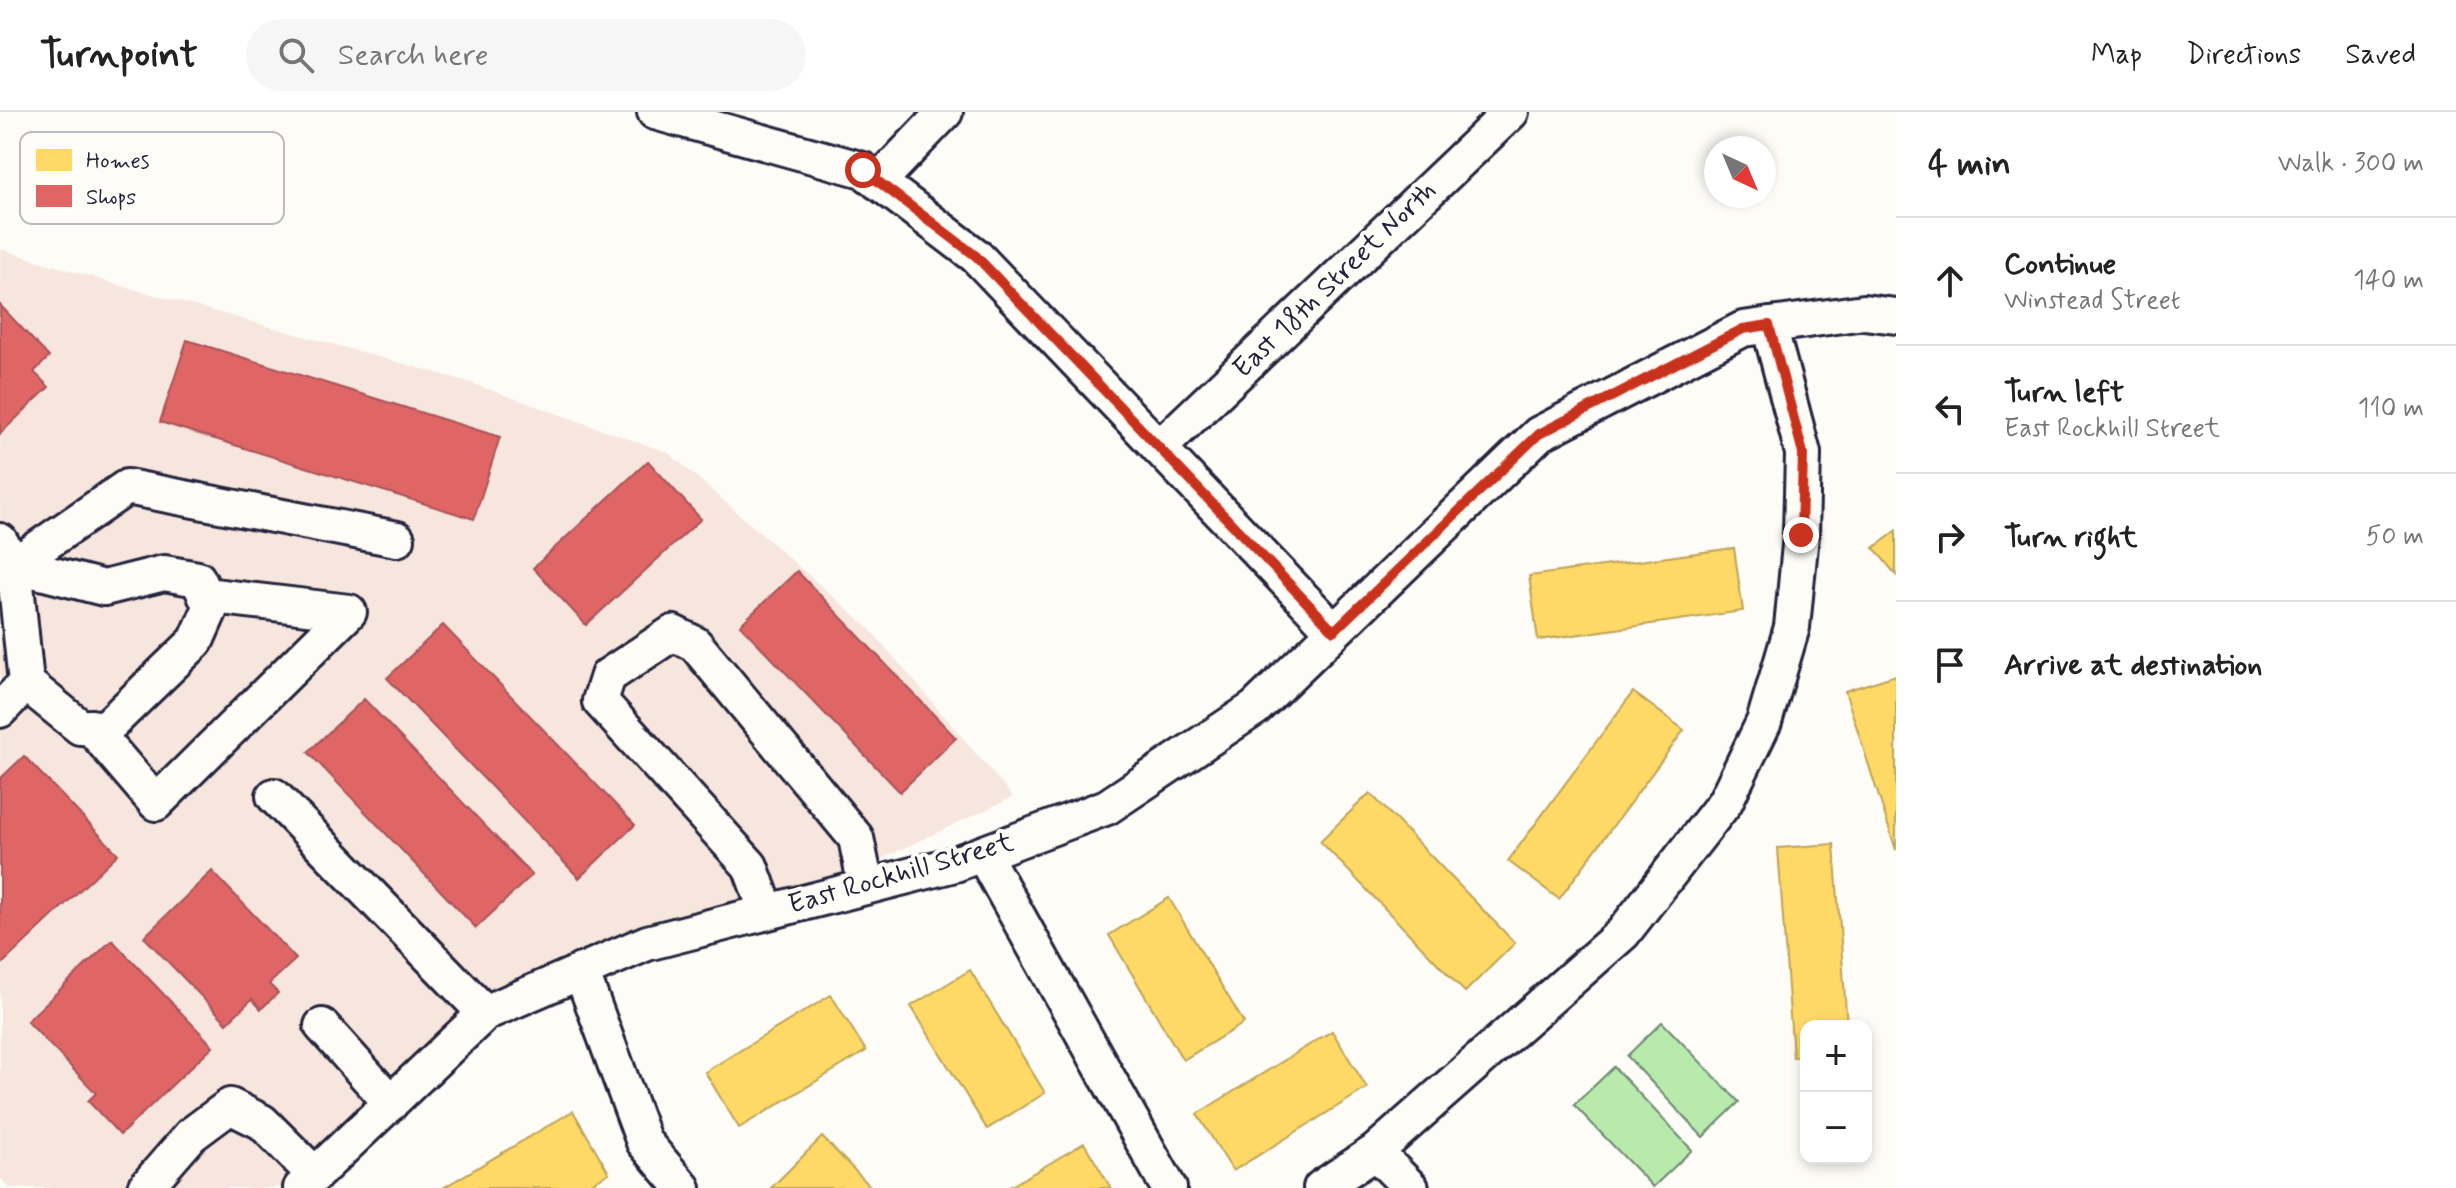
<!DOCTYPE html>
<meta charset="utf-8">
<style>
:root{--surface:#fff;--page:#f6f6f6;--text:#222;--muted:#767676;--line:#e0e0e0}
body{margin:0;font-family:Mynerve,sans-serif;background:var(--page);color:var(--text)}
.controls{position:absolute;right:24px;bottom:24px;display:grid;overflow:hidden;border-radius:16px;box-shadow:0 4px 12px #0003}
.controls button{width:72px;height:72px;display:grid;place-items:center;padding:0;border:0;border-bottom:2px solid var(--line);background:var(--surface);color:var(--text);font:40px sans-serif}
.compass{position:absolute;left:1704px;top:24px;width:72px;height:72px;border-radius:50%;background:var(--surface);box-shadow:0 4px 12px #0003;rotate:136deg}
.stop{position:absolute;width:24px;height:24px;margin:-18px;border:6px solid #c8321e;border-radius:50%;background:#fff}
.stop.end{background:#c8321e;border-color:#fff;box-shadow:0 2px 8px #0008}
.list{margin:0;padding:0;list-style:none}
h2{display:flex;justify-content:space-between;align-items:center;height:104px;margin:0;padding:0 32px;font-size:34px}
h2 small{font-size:26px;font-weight:400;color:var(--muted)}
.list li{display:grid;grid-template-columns:52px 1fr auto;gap:24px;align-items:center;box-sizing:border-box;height:128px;padding:0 32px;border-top:2px solid var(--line)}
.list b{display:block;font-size:30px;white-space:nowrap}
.list p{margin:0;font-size:26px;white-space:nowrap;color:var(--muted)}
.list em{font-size:26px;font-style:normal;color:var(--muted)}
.icon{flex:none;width:44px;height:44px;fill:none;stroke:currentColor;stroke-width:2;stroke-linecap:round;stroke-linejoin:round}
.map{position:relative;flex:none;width:1896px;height:1076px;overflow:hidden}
header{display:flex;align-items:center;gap:48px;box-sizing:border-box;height:112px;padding:0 40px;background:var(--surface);border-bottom:2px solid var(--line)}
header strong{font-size:38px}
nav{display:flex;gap:44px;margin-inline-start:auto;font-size:28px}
.search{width:560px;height:72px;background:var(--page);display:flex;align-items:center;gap:20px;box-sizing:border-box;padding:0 28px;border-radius:44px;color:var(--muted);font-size:30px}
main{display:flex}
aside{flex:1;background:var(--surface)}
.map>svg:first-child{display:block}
.built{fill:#f7e6dd}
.green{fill:#b8ebab;stroke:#6d8673;stroke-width:2}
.homes{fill:#ffd966;stroke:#bda259;stroke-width:2}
.shops{fill:#e06666;stroke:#a75259;stroke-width:2}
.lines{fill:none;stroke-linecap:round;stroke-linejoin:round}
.minor-casing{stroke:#22223b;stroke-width:40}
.minor{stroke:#fdfcf7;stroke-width:34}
.route{stroke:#c8321e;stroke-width:10}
.labels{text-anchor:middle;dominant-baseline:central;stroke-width:8;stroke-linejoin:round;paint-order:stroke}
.street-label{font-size:28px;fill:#22223b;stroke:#fdfcf7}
.key{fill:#fdfcf7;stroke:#bbbbbf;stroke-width:2}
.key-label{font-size:22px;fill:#22223b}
</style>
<header>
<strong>Turnpoint</strong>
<div class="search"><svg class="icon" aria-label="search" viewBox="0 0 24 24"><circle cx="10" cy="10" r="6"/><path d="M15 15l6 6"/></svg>Search here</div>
<nav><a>Map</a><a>Directions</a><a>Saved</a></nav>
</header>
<main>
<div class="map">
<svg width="1896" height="1076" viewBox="0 0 1896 1076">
<rect width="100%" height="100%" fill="#fdfcf7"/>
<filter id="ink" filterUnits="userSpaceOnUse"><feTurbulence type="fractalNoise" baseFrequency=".0125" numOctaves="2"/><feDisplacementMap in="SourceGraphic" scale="16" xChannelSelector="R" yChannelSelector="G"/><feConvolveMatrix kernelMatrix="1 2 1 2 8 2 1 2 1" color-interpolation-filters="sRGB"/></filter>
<g filter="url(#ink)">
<path class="built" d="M0,137L115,172L462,268L669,341L870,517L1013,685L767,800L485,901L304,1076H10L0,1066Z"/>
<path class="green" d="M1662,910L1739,990L1703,1025L1627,944Z
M1614,955L1692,1038L1653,1075L1574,993Z"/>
<path class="homes" d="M1896,419V463L1874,436Z
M1734,436L1743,499L1538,528L1529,464Z
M1896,563V738L1845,579Z
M1633,580L1684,618L1559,787L1508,749Z
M1370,681L1515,831L1465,880L1320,729Z
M1834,732L1847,914H1806V944L1793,945L1778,736Z
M1169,786L1244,911L1183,948L1109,823Z
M970,858L1045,981L987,1017L911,894Z
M831,883L866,939L739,1016L705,960Z
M1332,919L1367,976L1233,1059L1197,1002Z
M573,999L609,1061L583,1076H443Z
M822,1025L872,1076H771Z
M1084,1031L1111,1076H1008Z"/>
<path class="shops" d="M0,193L49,245L34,260L49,275L0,322Z
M187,228L500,325L474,407L160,310Z
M648,349L701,407L586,513L533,456Z
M797,459L956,626L900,680L740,513Z
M443,513L635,713L579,766L387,566Z
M364,587L532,763L476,816L308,640Z
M24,644L118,742L0,854V667Z
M212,759L296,847L269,872L278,881L261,897L252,887L227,911L144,825Z
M112,828L213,934L120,1023L88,989L96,981L27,909Z"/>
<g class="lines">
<g class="minor-casing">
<path id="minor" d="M655,0L863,58L976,144L1334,519
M878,70L945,0
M1159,336L1511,0
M0,429L14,453L26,571L0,598
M14,453L104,476L164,461L198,467L211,495L196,529L106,616L80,615L26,571
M3,463L14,453L127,375L397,427
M91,615L156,691L349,500L205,483
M274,684L485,901
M983,742L1169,1076
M767,800L750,754L600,589L608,564L673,521L695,532L856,726L866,775
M581,859L644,1030L683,1076
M322,914L391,991
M1375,1040L1411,1076
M145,1076L191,1023L230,994L262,1010L315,1063
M301,1076L485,901L647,831L955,752L1107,695L1255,596L1539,322L1743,217L1864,200L1896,204
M1321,1076L1375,1040L1623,821L1725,690L1764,610L1792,515L1801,423L1803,341L1769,213"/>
</g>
<use href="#minor" class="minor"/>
</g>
</g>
<g class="lines" filter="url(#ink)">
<path class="route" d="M863,58L976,144L1334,519L1539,322L1743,217L1769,213L1803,341L1801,423"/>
</g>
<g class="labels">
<g class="street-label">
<text transform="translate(1335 168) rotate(-44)">East 18th Street North</text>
<text transform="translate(901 762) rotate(-16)">East Rockhill Street</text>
</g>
</g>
<rect x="20" y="20" width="264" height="92" rx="12" class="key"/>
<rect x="36" y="37" width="36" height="22" fill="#ffd966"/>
<rect x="36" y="73" width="36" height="22" fill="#e06666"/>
<g class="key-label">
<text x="86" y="56">Homes</text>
<text x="86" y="92">Shops</text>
</g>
</svg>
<div class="controls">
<button>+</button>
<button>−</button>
</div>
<svg class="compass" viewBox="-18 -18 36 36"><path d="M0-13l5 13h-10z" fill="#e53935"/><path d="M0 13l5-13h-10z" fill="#767676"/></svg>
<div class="stop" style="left:863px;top:58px"></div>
<div class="stop end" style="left:1801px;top:423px"></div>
</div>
<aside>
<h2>4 min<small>Walk · 300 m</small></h2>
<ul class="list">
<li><svg class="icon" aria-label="ahead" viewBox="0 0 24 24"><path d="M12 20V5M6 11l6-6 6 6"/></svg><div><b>Continue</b><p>Winstead Street</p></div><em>140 m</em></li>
<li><svg class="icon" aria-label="left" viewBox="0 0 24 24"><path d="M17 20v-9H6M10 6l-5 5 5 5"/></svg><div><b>Turn left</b><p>East Rockhill Street</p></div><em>110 m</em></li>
<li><svg class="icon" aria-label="right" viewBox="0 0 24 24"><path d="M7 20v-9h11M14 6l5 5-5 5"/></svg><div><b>Turn right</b></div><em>50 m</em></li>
<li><svg class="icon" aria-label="arrive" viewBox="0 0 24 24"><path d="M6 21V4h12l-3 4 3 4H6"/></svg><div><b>Arrive at destination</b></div></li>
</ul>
</aside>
</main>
